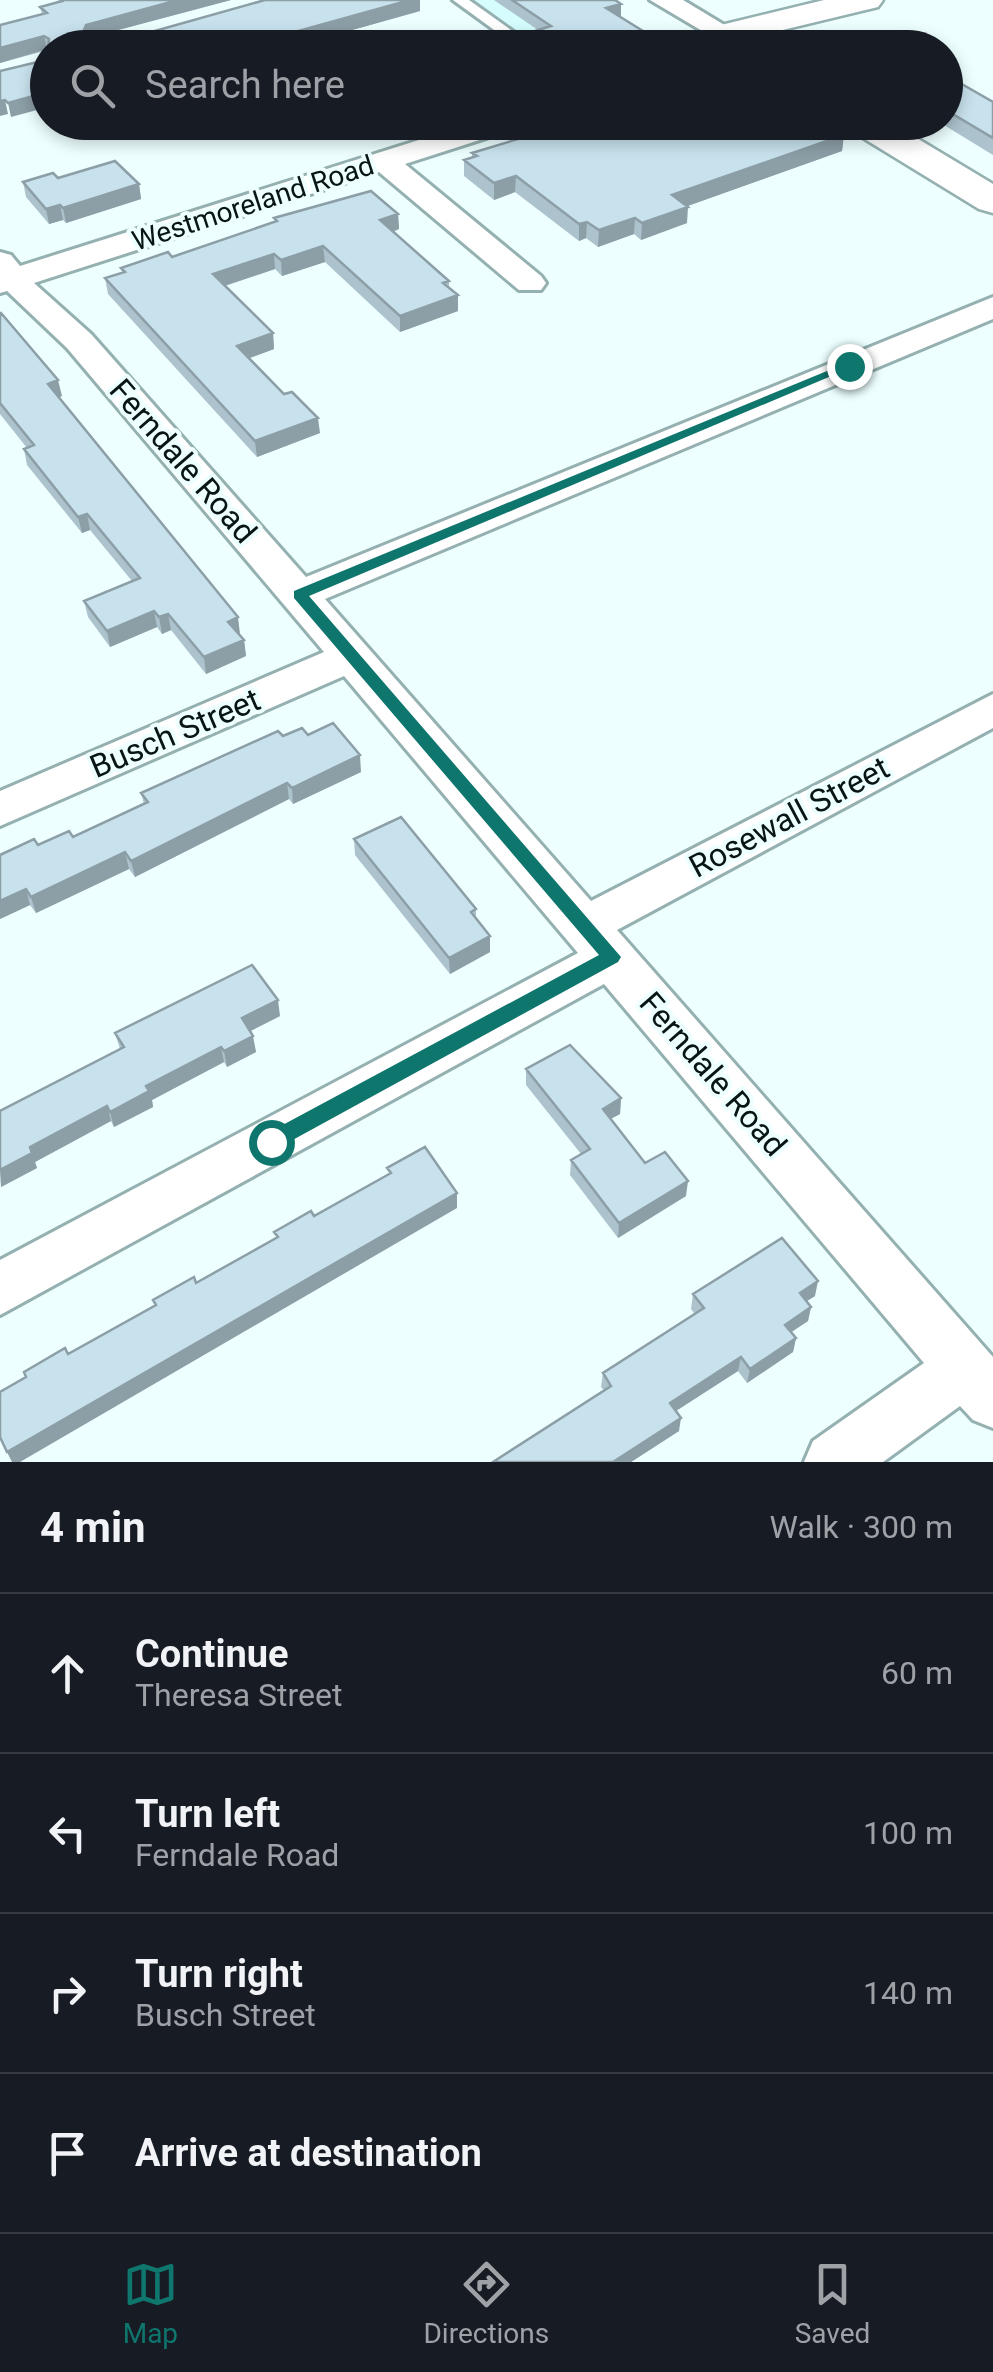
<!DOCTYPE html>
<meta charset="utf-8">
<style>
:root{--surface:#171b24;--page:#20242c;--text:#f1f3f6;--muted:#9ea1a6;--line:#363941;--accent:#0f766e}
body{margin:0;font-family:Roboto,sans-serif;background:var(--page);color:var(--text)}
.stop{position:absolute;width:30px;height:30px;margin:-22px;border:8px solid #0f766e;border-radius:50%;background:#fff}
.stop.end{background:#0f766e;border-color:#fff;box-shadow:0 2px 10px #0008}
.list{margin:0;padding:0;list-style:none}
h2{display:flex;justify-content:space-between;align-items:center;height:130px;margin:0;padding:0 40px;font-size:42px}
h2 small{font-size:32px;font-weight:400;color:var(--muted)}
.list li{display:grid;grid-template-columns:65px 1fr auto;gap:30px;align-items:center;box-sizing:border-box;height:160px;padding:0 40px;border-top:2px solid var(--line)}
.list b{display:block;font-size:38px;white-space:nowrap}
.list p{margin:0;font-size:32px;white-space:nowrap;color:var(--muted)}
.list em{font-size:32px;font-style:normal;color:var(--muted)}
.icon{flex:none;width:55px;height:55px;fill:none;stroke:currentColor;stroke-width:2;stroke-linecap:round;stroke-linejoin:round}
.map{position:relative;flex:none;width:993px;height:1462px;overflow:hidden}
.search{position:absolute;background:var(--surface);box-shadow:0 5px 15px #0003;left:30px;right:30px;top:30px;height:110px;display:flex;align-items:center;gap:25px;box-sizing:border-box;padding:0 35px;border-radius:55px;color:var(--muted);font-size:38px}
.sheet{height:770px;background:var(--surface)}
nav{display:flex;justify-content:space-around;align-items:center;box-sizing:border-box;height:140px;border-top:2px solid var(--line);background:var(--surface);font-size:28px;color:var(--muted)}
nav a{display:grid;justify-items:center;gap:5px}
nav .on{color:var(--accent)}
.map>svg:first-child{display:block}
.built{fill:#d5fdfd}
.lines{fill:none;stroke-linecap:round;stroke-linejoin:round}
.lane-casing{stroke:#94b0b0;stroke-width:6}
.street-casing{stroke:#94b0b0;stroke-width:6}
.secondary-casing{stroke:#94b0b0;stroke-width:5}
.lane{fill:#fff;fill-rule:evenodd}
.street{fill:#fff;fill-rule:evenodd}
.secondary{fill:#fff;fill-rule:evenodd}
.wall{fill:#acc2cc}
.shaded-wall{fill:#8c9ea6}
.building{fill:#c8e2ed;stroke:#8c9ea6;stroke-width:2.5}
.route{fill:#0f766e}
.labels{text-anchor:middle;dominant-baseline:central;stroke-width:8;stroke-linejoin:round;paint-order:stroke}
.far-street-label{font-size:28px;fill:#091414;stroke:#edffff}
.street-label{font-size:32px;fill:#091414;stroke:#edffff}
</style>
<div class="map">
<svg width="993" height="1462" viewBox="0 0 993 1462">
<rect width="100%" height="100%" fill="#edffff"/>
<path class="built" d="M449,0H595L670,47H518Z"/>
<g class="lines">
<g class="lane-casing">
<path id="lane" d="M453,0H469L536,48H519Z"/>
</g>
<g class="street-casing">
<path id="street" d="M650,0H683L736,32L723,40L714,38Z
M476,122H521L517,128L405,164L541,276L546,283L541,290H519L379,172L34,283L91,334L306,577L993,297V319L325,599L591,901L993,694V728L617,930L993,1357V1428L973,1420L960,1406L883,1462H804L813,1441L924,1363L604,984L0,1315V1260L578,953L344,676L0,826V791L324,652L67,348L7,291L0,293V252L11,255L20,266Z"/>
</g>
<g class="secondary-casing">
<path id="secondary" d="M824,0H883L878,7L733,42L721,39L716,32L721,25Z
M845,122H890L993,184V213L979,209L850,130Z"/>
</g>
<use href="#lane" class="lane"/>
<use href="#street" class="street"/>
<use href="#secondary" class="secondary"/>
</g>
<path class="wall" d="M58,0H231L92,37L130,38L420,11L288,48H48V50L0,63V25L42,14L40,7L58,2Z
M494,0H615L621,4V16H619L642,43L627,48H538L535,43V31L538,30Z
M946,75L993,102V155L939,122H946Z
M844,135L842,151L687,206V223L641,240L634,234L598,247L586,238L579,241L515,192L494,200L464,176V160L472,157V153Z
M58,178L139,184L141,199L66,223L63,220L49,224L26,197L23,182Z
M398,214L399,229L393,232L449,281V288L458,295V311L400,332L325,262L282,276L275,269L225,286L273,333L274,349L249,358L320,433L257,457L108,294L105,278L122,273L121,268L172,257L274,222V218Z
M0,314L62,396L59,397L240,634L244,640L246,656L206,674L171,630L162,634L157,627L110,647L88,617L84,601L132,581L90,530L82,533L27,465L24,449L27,448L0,414Z
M308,735L361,772L293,804L289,799L135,877L129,869L36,913L30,905L0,919L38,845L73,837L144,804L141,793L283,736Z
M354,839L476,909V919L490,936V952L450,974L355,855Z
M280,1016L250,1031L256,1052L227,1067L224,1062L152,1100L153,1107L114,1127L111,1121L35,1162L37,1168L1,1187L0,1111L120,1049L115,1033Z
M526,1069L621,1098L620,1114L610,1119L645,1163L686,1196L618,1238L570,1175L571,1160L581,1154L526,1085Z
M693,1294L815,1296L806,1301L811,1307L808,1321L791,1332L796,1338L793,1352L747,1383L738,1371L676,1411L679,1431L631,1462H493L604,1390L601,1387L603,1373L695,1314L691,1309Z"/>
<path class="shaded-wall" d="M178,0H231L88,38L81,37L86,25Z
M410,0H420V11L288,48H237Z
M621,4V16L606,20V8Z
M643,31L642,43L627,48H584Z
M44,36L47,49L0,63V48Z
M48,92V107L11,117L8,103Z
M5,100L8,114L0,116V101Z
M844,135L842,151L671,212L672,195Z
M516,176L515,192L494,200V183Z
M139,184L141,199L66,223L63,208Z
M60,205L63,220L49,224L46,209Z
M688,207L687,223L641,240L642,223Z
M398,214L399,229L380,236V220Z
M635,218L634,234L598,247L599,230Z
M587,222L586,238L579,241V224Z
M323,246L325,262L282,276L281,260Z
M274,254L275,269L215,289L213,274Z
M458,295V311L400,332V316Z
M273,333L274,349L239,362L237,346Z
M58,380L62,396L51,400L48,384Z
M318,418L320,433L257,457L255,441Z
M87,514L90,530L82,533L78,517Z
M154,611L157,627L110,647L107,631Z
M168,614L171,630L162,634L159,617Z
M238,617L240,634L231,638L228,622Z
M244,640L246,656L206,674L204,657Z
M360,755L361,772L293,804L292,788Z
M287,783L289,799L135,877L131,861Z
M125,852L129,869L36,913L31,897Z
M26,889L30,905L0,919V901Z
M490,936V952L450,974L449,958Z
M278,1000L280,1016L245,1034L242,1018Z
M253,1036L256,1052L227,1067L224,1051Z
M221,1047L224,1062L152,1100L153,1107L114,1127L110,1112L146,1086Z
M621,1098L620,1114L601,1124L603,1109Z
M107,1106L111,1121L35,1162L37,1168L1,1187L0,1170L30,1147Z
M688,1181L686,1196L618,1238L619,1223Z
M457,1193V1208L20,1462H12L7,1452Z
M818,1281L815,1296L796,1308L800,1293Z
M811,1307L808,1321L781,1339L785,1325Z
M796,1338L793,1352L747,1383L750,1369Z
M741,1357L738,1371L668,1416L670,1403Z
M681,1418L679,1431L631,1462H613Z"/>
<path class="building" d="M61,0H178L86,25L81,37L130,38L265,0H410L237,48H48L49,39L44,36L0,48V25L47,13L40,7L62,1Z
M512,0H615L621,4L606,8L643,31L584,48H554L539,37L535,31L551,26Z
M495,43L501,48H480Z
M48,51V92L8,103L5,100L0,101V71L46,60Z
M946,75L993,102V138L946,110Z
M574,122H824L844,135L672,195L688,207L642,223L635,218L599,230L587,222L579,224L516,176L494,183L464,160L477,156L472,153Z
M115,161L139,184L63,208L60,205L46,209L23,182L53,173L58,178Z
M371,191L398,214L380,220L441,274L449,281L443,283L458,295L400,316L323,246L281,260L274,254L213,274L273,333L237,346L284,394L292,392L318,418L255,441L105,278L125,272L121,268L168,252L172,257L277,221L274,218Z
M1,313L58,380L48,384L238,617L228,622L244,640L204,657L168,614L159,617L154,611L107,631L84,601L140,578L87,514L78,517L24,449L34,445L0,403V314Z
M333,723L360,755L292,788L287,783L131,861L125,852L31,897L26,889L0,901V855L34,839L38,845L69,831L73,837L148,802L141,793L278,731L283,736L302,728L308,735Z
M401,817L476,909L471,912L490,936L449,958L354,839Z
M252,965L278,1000L242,1018L253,1036L224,1051L221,1047L146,1086L149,1091L110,1112L107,1106L30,1147L32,1153L0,1170V1111L124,1047L115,1033Z
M570,1045L621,1098L603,1109L645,1163L665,1152L688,1181L619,1223L571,1160L590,1149L526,1069Z
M425,1147L457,1193L7,1452L0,1437V1392L26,1377L24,1372L65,1348L68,1354L156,1305L153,1300L194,1277L196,1283L278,1237L274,1232L311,1211L314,1216L391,1173L387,1168Z
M782,1238L818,1281L800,1293L811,1307L785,1325L796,1338L750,1369L741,1357L670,1403L681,1418L613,1462H493L611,1386L603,1373L704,1308L693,1294Z"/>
<path class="route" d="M844,364L855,366L309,596L621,957L618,962L278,1148H264V1135L599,955L294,598V591Z"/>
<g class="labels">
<g class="far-street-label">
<text transform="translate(253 203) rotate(-18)">Westmoreland Road</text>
</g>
<g class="street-label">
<text transform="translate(183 461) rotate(49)">Ferndale Road</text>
<text transform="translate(175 733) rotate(-23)">Busch Street</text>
<text transform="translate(789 817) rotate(-28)">Rosewall Street</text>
<text transform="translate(713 1074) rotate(49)">Ferndale Road</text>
</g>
</g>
</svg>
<div class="stop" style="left:271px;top:1142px"></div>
<div class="stop end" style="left:849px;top:366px"></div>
<div class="search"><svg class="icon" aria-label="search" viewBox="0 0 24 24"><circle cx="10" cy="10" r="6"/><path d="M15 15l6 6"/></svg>Search here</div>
</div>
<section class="sheet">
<h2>4 min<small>Walk · 300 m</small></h2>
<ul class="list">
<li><svg class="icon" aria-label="ahead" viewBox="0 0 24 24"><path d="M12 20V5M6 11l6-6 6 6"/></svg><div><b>Continue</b><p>Theresa Street</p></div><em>60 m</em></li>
<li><svg class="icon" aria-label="left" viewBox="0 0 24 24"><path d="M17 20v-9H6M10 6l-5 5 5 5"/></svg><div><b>Turn left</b><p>Ferndale Road</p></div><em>100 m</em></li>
<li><svg class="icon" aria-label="right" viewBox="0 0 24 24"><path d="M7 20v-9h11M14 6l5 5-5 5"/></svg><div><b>Turn right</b><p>Busch Street</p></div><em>140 m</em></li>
<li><svg class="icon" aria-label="arrive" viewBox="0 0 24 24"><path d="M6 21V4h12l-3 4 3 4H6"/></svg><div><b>Arrive at destination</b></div></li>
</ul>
</section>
<nav>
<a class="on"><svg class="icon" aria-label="map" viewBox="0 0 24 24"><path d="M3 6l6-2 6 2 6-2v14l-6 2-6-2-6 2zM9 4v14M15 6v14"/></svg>Map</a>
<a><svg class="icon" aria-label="directions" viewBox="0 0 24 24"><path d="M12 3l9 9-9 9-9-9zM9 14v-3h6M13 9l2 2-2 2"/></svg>Directions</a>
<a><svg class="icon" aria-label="saved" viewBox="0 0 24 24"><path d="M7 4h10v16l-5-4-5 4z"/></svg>Saved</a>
</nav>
